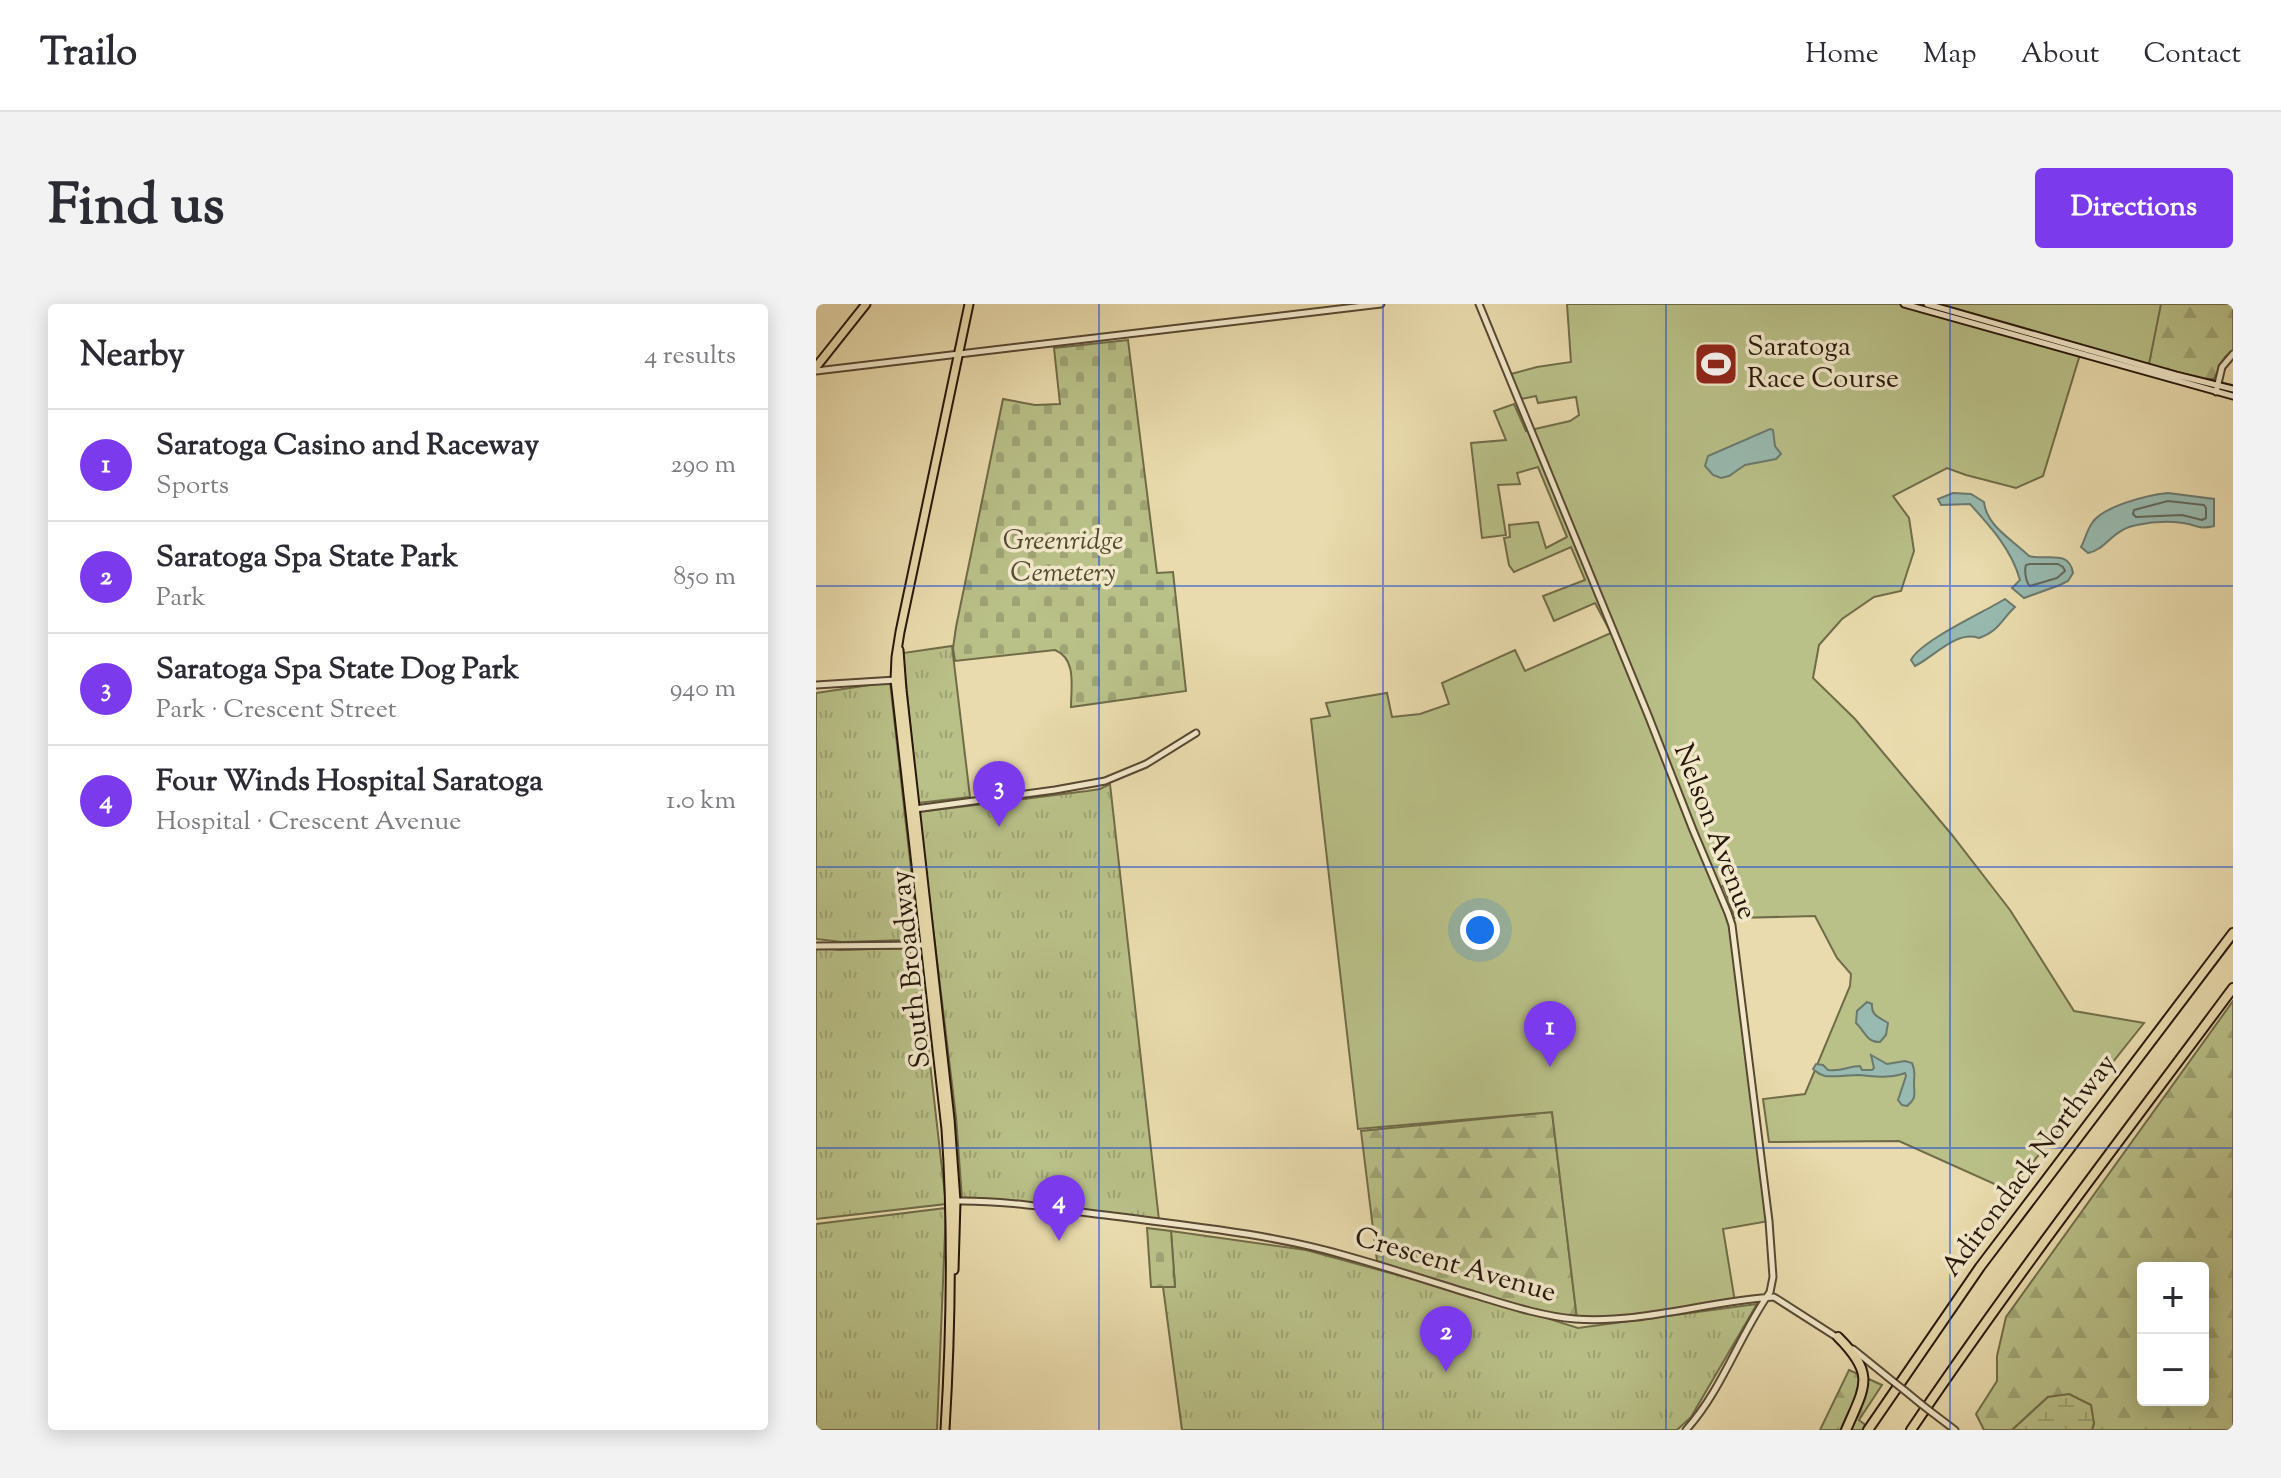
<!DOCTYPE html>
<meta charset="utf-8">
<style>
:root{--surface:#fff;--page:#f2f2f3;--text:#2b2b33;--muted:#7c7c81;--line:#e1e1e2;--accent:#7c3aed}
body{margin:0;font-family:"Sorts Mill Goudy",serif;background:var(--page);color:var(--text)}
.controls{position:absolute;right:24px;bottom:24px;display:grid;overflow:hidden;border-radius:8px;box-shadow:0 4px 20px #0003}
.controls button{width:72px;height:72px;display:grid;place-items:center;padding:0;border:0;border-bottom:2px solid var(--line);background:var(--surface);color:var(--text);font:40px sans-serif}
.you{position:absolute;left:664px;top:626px;width:28px;height:28px;margin:-20px;border:6px solid #fff;border-radius:50%;background:#1a73e8;box-shadow:0 0 0 12px #1a73e833}
.badge{display:grid;place-items:center;width:52px;height:52px;border-radius:50%;background:var(--accent);color:#fff;font-size:26px;font-weight:700}
.pin{position:absolute;translate:-50% -66px;filter:drop-shadow(0 2px 4px #0008)}
.pin::after{content:'';position:absolute;top:42px;width:28px;height:24px;background:inherit;clip-path:polygon(0 0,100% 0,50% 100%)}
.list{margin:0;padding:0;list-style:none}
h2{display:flex;justify-content:space-between;align-items:center;height:104px;margin:0;padding:0 32px;font-size:34px}
h2 small{font-size:26px;font-weight:400;color:var(--muted)}
.list li{display:grid;grid-template-columns:52px 1fr auto;gap:24px;align-items:center;box-sizing:border-box;height:112px;padding:0 32px;border-top:2px solid var(--line)}
.list b{display:block;font-size:30px;white-space:nowrap}
.list p{margin:0;font-size:26px;white-space:nowrap;color:var(--muted)}
.list em{font-size:26px;font-style:normal;color:var(--muted)}
.map{position:relative;flex:none;width:1417px;height:1126px;overflow:hidden;border-radius:8px}
header{display:flex;align-items:center;gap:48px;box-sizing:border-box;height:112px;padding:0 40px;background:var(--surface);border-bottom:2px solid var(--line)}
header strong{font-size:38px}
nav{display:flex;gap:44px;margin-inline-start:auto;font-size:28px}
.intro{display:flex;align-items:center;justify-content:space-between;box-sizing:border-box;height:192px;padding:0 48px}
h1{margin:0;font-size:56px}
.button{padding:20px 36px;border-radius:8px;background:var(--accent);color:#fff;font-size:28px;font-weight:700}
main{display:flex;gap:48px;padding:0 48px}
aside{flex:1;background:var(--surface);border-radius:8px;box-shadow:0 4px 20px #0003}
.map>svg:first-child{display:block}
.grass{fill:url(#grass-tufts);stroke:#706c48;stroke-width:2}
.forest{fill:url(#forest-firs);stroke:#706c48;stroke-width:2;fill-rule:evenodd}
.wetland{fill:url(#wetland-marsh);stroke:#706c48;stroke-width:2}
.cemetery{fill:url(#cemetery-stones);stroke:#706c48;stroke-width:2}
.garden{fill:#b9c088;stroke:#706c48;stroke-width:2}
.water{fill:#98bab0;stroke:#6b796d;stroke-width:2}
.lines{fill:none;stroke-linecap:round;stroke-linejoin:round}
.shore{stroke:#60685c;stroke-width:2}
.tertiary-casing{stroke:#584832;stroke-width:9}
.secondary-casing{stroke:#271709;stroke-width:9}
.primary-casing{stroke:#271709;stroke-width:11}
.trunk-casing{stroke:#271709;stroke-width:11}
.motorway-casing{stroke:#271709;stroke-width:12}
.tertiary{stroke:#f1e8ca;stroke-width:5}
.secondary{stroke:#f1e8ca;stroke-width:5}
.primary{stroke:#e9dbad;stroke-width:7}
.trunk{stroke:#e9dbad;stroke-width:7}
.motorway{stroke:#e9dbad;stroke-width:8}
.tertiary-bridge-casing{stroke:#584832;stroke-width:9;stroke-linecap:butt}
.tertiary-bridge{stroke:#f1e8ca;stroke-width:5}
.grid{fill:none;stroke:#1d4ed8;stroke-width:2;stroke-opacity:0.55}
.labels{text-anchor:middle;dominant-baseline:central;stroke-width:7;stroke-linejoin:round;paint-order:stroke}
.poi-label{font-size:28px;fill:#271709;stroke:#f1e8ca;text-anchor:start}
.park-label{font-size:28px;font-style:italic;fill:#534a2f;stroke:#f1e8ca}
.street-label{font-size:28px;fill:#271709;stroke:#f1e8ca}
</style>
<header>
<strong>Trailo</strong>
<nav><a>Home</a><a>Map</a><a>About</a><a>Contact</a></nav>
</header>
<div class="intro"><h1>Find us</h1><a class="button">Directions</a></div>
<main>
<aside>
<h2>Nearby<small>4 results</small></h2>
<ul class="list">
<li><span class="badge">1</span><div><b>Saratoga Casino and Raceway</b><p>Sports</p></div><em>290 m</em></li>
<li><span class="badge">2</span><div><b>Saratoga Spa State Park</b><p>Park</p></div><em>850 m</em></li>
<li><span class="badge">3</span><div><b>Saratoga Spa State Dog Park</b><p>Park · Crescent Street</p></div><em>940 m</em></li>
<li><span class="badge">4</span><div><b>Four Winds Hospital Saratoga</b><p>Hospital · Crescent Avenue</p></div><em>1.0 km</em></li>
</ul>
</aside>
<div class="map">
<svg width="1417" height="1126" viewBox="0 0 1417 1126">
<defs>
<pattern id="grass-tufts" width="24" height="20" patternUnits="userSpaceOnUse" patternTransform="scale(2)"><rect width="24" height="20" fill="#b9c088"/><path d="M3 7l-1-3M5 7V3M7 7l1-3M15 17l-1-3M17 17v-4M19 17l1-3" fill="none" stroke="#9fa474"/></pattern>
<pattern id="forest-firs" width="22" height="20" patternUnits="userSpaceOnUse" patternTransform="scale(2)"><rect width="22" height="20" fill="#b9c088"/><path d="M5 1l3.5 6h-7zM16 11l3.5 6h-7z" fill="#9fa474"/></pattern>
<pattern id="wetland-marsh" width="20" height="14" patternUnits="userSpaceOnUse" patternTransform="scale(2)"><rect width="20" height="14" fill="#b9c088"/><path d="M1 5h8M5 5V1M11 12h8M15 12V8" fill="none" stroke="#9fa474"/></pattern>
<pattern id="cemetery-stones" width="16" height="16" patternUnits="userSpaceOnUse" patternTransform="scale(2)"><rect width="16" height="16" fill="#b9c088"/><path d="M2 7V4a2 2 0 0 1 4 0v3zM10 15v-3a2 2 0 0 1 4 0v3z" fill="#9fa474"/></pattern>
</defs>
<rect width="100%" height="100%" fill="#e9dbad"/>
<filter id="stains"><feTurbulence type="fractalNoise" baseFrequency=".0025" numOctaves="4"/><feColorMatrix values="0 0 0 0 .2 0 0 0 0 .09 0 0 0 0 .02 0 0 0 .5 -.17"/></filter>
<radialGradient id="worn" r=".72"><stop offset=".6" stop-color="#630" stop-opacity="0"/><stop offset="1" stop-color="#630" stop-opacity=".3"/></radialGradient>
<path class="grass" d="M136,342L154,493L102,499L87,349Z
M74,378L100,610L90,636L26,638L0,635V389Z
M294,480L343,916L146,895L140,813L103,508L271,487L284,485Z
M0,643L24,646L91,644L103,663L130,900L0,915Z
M130,904L121,1126H0V920Z
M355,927L490,946L673,996L762,1024L941,1000L875,1113L861,1126H366L347,983L359,982Z"/>
<path class="forest" d="M1339,0H1417V47L1409,53L1398,75H1388L1267,43Z
M1417,697V1126H1276L1278,1119L1232,1093L1196,1126H1168L1160,1110L1181,1077V1052L1190,1013ZM1327,964H1387V1096H1327Z
M736,808L761,1015L673,996L561,957L545,827Z
M1033,1066L1066,1081L1043,1116L1056,1126H1004Z"/>
<path class="wetland" d="M1253,1090L1275,1101L1278,1119L1276,1126H1196L1232,1093Z"/>
<path class="cemetery" d="M312,36L341,269L357,268L370,387L255,403C255,383 261,355 239,346L139,357L137,344L140,323L187,95L219,101L244,100L238,44Z
M331,924L355,927L359,983H335Z"/>
<path class="garden" d="M751,0H1345L1333,60L1266,44L1227,172L1200,184L1150,171L1131,164L1077,192L1093,214L1098,247L1085,287L1058,293L1026,315L1003,341L997,374L1039,415L1136,531L1194,606L1258,707L1328,719L1194,887L1083,837L953,838L947,795L989,790L1034,682L1035,670L1021,654L999,612L919,614L907,582L901,584L916,621L953,917L907,925L919,998L829,1011L761,1015L736,808L542,825L495,415L514,412L510,399L571,389L576,413L604,410L633,400L626,379L699,346L709,367L795,329L779,299L738,317L727,292L769,276L755,243L698,268L693,261L688,234L694,233L693,221L722,218L730,244L751,233L722,163L701,169L704,180L682,181L690,231L666,234L655,139L690,136L678,107L698,100L710,127L754,117L763,111L760,93L722,99L720,92L705,95L695,70L721,63L755,58Z"/>
<path class="water" d="M954,125L957,126L959,142L965,150L960,155L929,161L913,172L905,174L897,171L889,162L892,152Z
M1137,189L1155,190L1168,198C1171,223 1196,235 1213,252C1231,257 1253,245 1257,269L1252,277L1244,281L1208,294L1196,284L1204,276C1196,246 1174,222 1154,200L1125,201L1122,195Z
M1352,189L1398,195V222C1382,226 1382,221 1367,219C1353,217 1335,218 1321,221C1296,225 1290,246 1272,249L1265,243C1269,236 1271,226 1276,219C1287,202 1332,191 1352,189Z
M1189,295L1199,303C1185,316 1182,328 1163,334C1140,326 1118,353 1099,362L1095,356C1104,337 1168,308 1189,295Z
M1051,698L1056,700C1055,712 1063,713 1072,719L1070,731L1064,738C1051,739 1048,726 1040,719L1041,707Z
M1055,751L1071,760L1089,757L1096,759C1100,768 1098,770 1098,779C1098,790 1101,794 1091,802L1086,801L1082,796L1090,772L1089,769C1074,775 1058,772 1042,771C1031,771 1020,773 1009,772C1003,771 1001,768 997,765L1000,760L1007,761L1012,766C1026,768 1032,762 1044,762L1046,766H1056L1058,764Z"/>
<g class="lines">
<path class="shore" d="M1352,197L1388,201L1390,204V214L1386,216L1366,211L1320,213L1317,210L1318,206Z
M1214,260H1242L1247,263L1249,267L1241,274L1214,282C1210,279 1208,266 1210,261Z"/>
<g class="tertiary-casing">
<path id="tertiary" d="M663,0L832,411L877,526L912,609L916,621L953,917L957,973L954,988C923,1032 906,1086 870,1126
M0,67L565,0
M1400,88L1406,63L1417,50
M0,381L80,376
M99,505L239,486L289,477L330,460L380,429
M0,642L111,641
M140,897C192,896 245,906 297,912C374,922 456,930 531,952C574,964 616,978 659,991C692,1001 725,1012 759,1015C826,1020 892,997 958,993L1022,1034
M1037,1045L1079,1079
M1088,1086L1105,1100
M1114,1107L1139,1126"/>
</g>
<g class="secondary-casing">
<path id="secondary" d="M1088,0L1417,92
M1111,0L1360,71L1417,85"/>
</g>
<g class="primary-casing">
<path id="primary" d="M83,346L86,386L134,815L140,897L138,966
M129,1126C135,1026 137,926 130,825L79,376L80,353L84,328L153,0"/>
</g>
<g class="trunk-casing">
<path id="trunk" d="M0,63L50,0"/>
</g>
<g class="motorway-casing">
<path id="motorway" d="M1022,1033C1060,1071 1049,1082 1030,1126
M1052,1126L1164,963L1417,629
M1095,1126C1197,975 1308,831 1417,684"/>
</g>
<use href="#tertiary" class="tertiary"/>
<use href="#secondary" class="secondary"/>
<use href="#primary" class="primary"/>
<use href="#trunk" class="trunk"/>
<use href="#motorway" class="motorway"/>
<g class="tertiary-bridge-casing">
<path id="tertiary-bridge" d="M1079,1079L1088,1086
M1105,1100L1114,1107"/>
</g>
<use href="#tertiary-bridge" class="tertiary-bridge"/>
</g>
<path class="grid" d="M283,0V1126M567,0V1126M850,0V1126M1134,0V1126M0,282H1417M0,563H1417M0,844H1417"/>
<defs>
<g id="stadium-square" transform="scale(2.3)"><rect x="-9" y="-9" width="18" height="18" rx="4" fill="#8f2418" stroke="#f1e8ca"/><path d="M0-5a6.5 5 0 1 0 0 10a6.5 5 0 1 0 0-10ZM-3.5-1.8h7v3.6h-7Z" fill="#fff"/></g>
</defs>
<g fill-rule="evenodd">
<use href="#stadium-square" x="900" y="60"/>
</g>
<g class="labels">
<g class="poi-label">
<text x="931" y="44">Saratoga<tspan x="931" dy="32">Race Course</tspan></text>
</g>
<g class="park-label">
<text x="247" y="238">Greenridge<tspan x="247" dy="32">Cemetery</tspan></text>
</g>
<g class="street-label">
<text transform="translate(898 528) rotate(69)">Nelson Avenue</text>
<text transform="translate(96 665) rotate(-96)">South Broadway</text>
<text transform="translate(1214 862) rotate(-53)">Adirondack Northway</text>
<text transform="translate(639 962) rotate(16)">Crescent Avenue</text>
</g>
</g>
<rect width="100%" height="100%" filter="url(#stains)"/>
<rect width="100%" height="100%" fill="url(#worn)"/>
</svg>
<div class="controls">
<button>+</button>
<button>−</button>
</div>
<div class="you"></div>
<div class="pin badge" style="left:734px;top:763px">1</div>
<div class="pin badge" style="left:630px;top:1068px">2</div>
<div class="pin badge" style="left:183px;top:523px">3</div>
<div class="pin badge" style="left:243px;top:937px">4</div>
</div>
</main>
